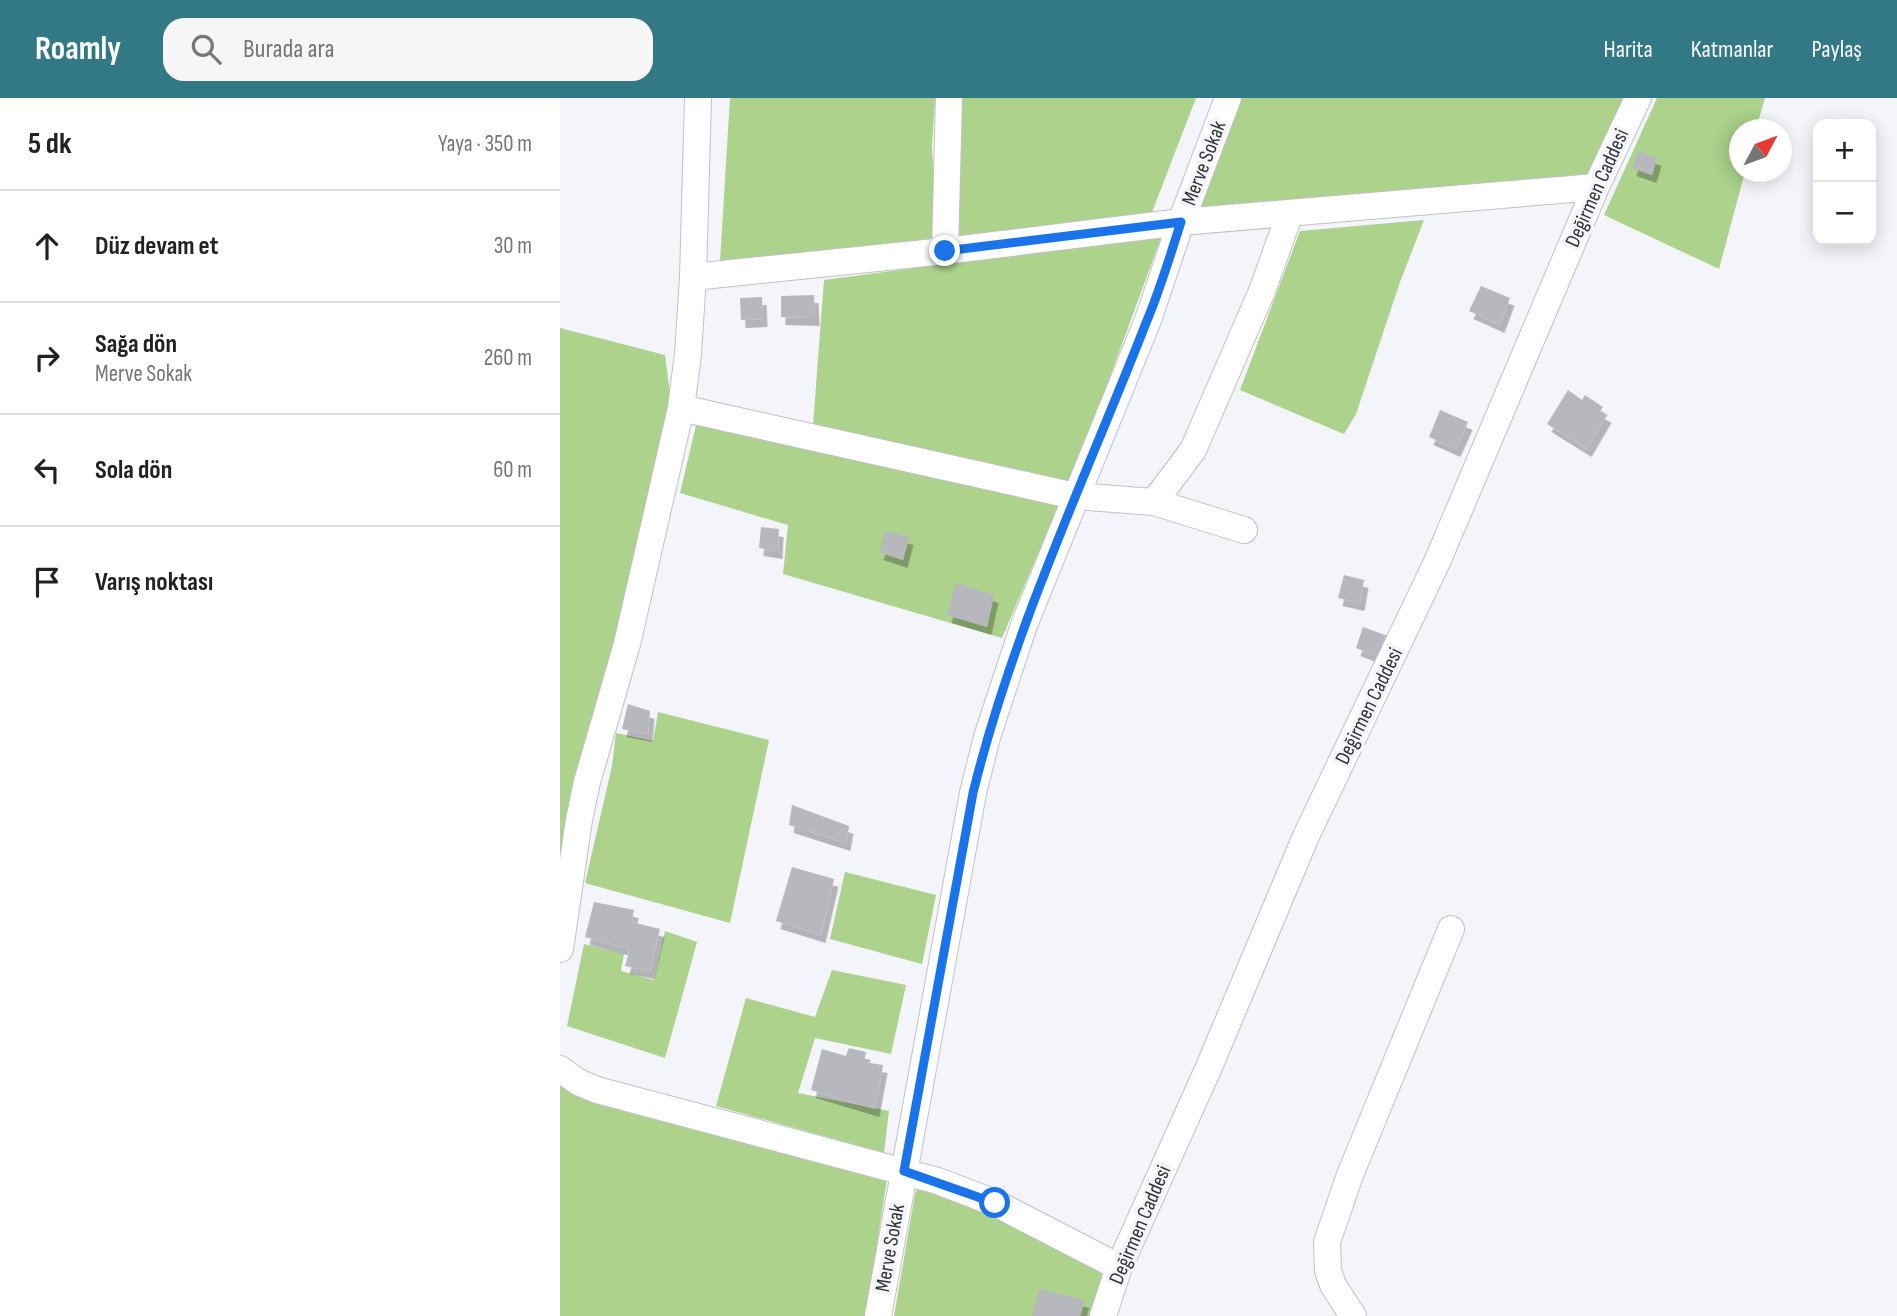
<!DOCTYPE html>
<html lang="tr">
<meta charset="utf-8">
<style>
:root{--surface:#fff;--page:#f6f6f6;--text:#222;--muted:#767676;--line:#e0e0e0;--accent:#327885}
body{margin:0;font-family:"Sofia Sans Condensed",sans-serif;background:var(--page);color:var(--text)}
.controls{position:absolute;right:21px;top:21px;display:grid;overflow:hidden;border-radius:14px;box-shadow:0 4px 18px #0003}
.controls button{width:63px;height:63px;display:grid;place-items:center;padding:0;border:0;border-bottom:2px solid var(--line);background:var(--surface);color:var(--text);font:35px sans-serif}
.compass{position:absolute;left:1169px;top:21px;width:63px;height:63px;border-radius:50%;background:var(--surface);box-shadow:0 4px 18px #0003;rotate:49deg}
.stop{position:absolute;width:21px;height:21px;margin:-16px;border:5px solid #1a73e8;border-radius:50%;background:#fff}
.stop.end{background:#1a73e8;border-color:#fff;box-shadow:0 2px 7px #0008}
.list{margin:0;padding:0;list-style:none}
h2{display:flex;justify-content:space-between;align-items:center;height:91px;margin:0;padding:0 28px;font-size:30px}
h2 small{font-size:23px;font-weight:400;color:var(--muted)}
.list li{display:grid;grid-template-columns:46px 1fr auto;gap:21px;align-items:center;box-sizing:border-box;height:112px;padding:0 28px;border-top:2px solid var(--line)}
.list b{display:block;font-size:26px;white-space:nowrap}
.list p{margin:0;font-size:23px;white-space:nowrap;color:var(--muted)}
.list em{font-size:23px;font-style:normal;color:var(--muted)}
.icon{flex:none;width:38px;height:38px;fill:none;stroke:currentColor;stroke-width:2;stroke-linecap:round;stroke-linejoin:round}
.map{position:relative;flex:none;width:1337px;height:1218px;overflow:hidden}
header{display:flex;align-items:center;gap:42px;box-sizing:border-box;height:98px;padding:0 35px;background:var(--accent);color:#fff}
header strong{font-size:33px}
nav{display:flex;gap:38px;margin-inline-start:auto;font-size:24px}
.search{width:490px;height:63px;background:var(--page);display:flex;align-items:center;gap:18px;box-sizing:border-box;padding:0 24px;border-radius:21px;color:var(--muted);font-size:26px}
main{display:flex}
aside{flex:1;background:var(--surface)}
.map>svg:first-child{display:block}
.green{fill:#acd28b}
.building{fill:#b7b8bd;filter:url(#shadow)}
.lines{fill:none;stroke-linecap:round;stroke-linejoin:round}
.minor-casing{stroke:#c1c1c6;stroke-width:28}
.minor{stroke:#fff;stroke-width:26}
.route{stroke:#1a73e8;stroke-width:9}
.labels{text-anchor:middle;dominant-baseline:central;stroke-width:7;stroke-linejoin:round;paint-order:stroke}
.street-label{font-size:21px;fill:#323234;stroke:#f4f5fa}
</style>
<header>
<strong>Roamly</strong>
<div class="search"><svg class="icon" aria-label="search" viewBox="0 0 24 24"><circle cx="10" cy="10" r="6"/><path d="M15 15l6 6"/></svg>Burada ara</div>
<nav><a>Harita</a><a>Katmanlar</a><a>Paylaş</a></nav>
</header>
<main>
<aside>
<h2>5 dk<small>Yaya · 350 m</small></h2>
<ul class="list">
<li><svg class="icon" aria-label="ahead" viewBox="0 0 24 24"><path d="M12 20V5M6 11l6-6 6 6"/></svg><div><b>Düz devam et</b></div><em>30 m</em></li>
<li><svg class="icon" aria-label="right" viewBox="0 0 24 24"><path d="M7 20v-9h11M14 6l5 5-5 5"/></svg><div><b>Sağa dön</b><p>Merve Sokak</p></div><em>260 m</em></li>
<li><svg class="icon" aria-label="left" viewBox="0 0 24 24"><path d="M17 20v-9H6M10 6l-5 5 5 5"/></svg><div><b>Sola dön</b></div><em>60 m</em></li>
<li><svg class="icon" aria-label="arrive" viewBox="0 0 24 24"><path d="M6 21V4h12l-3 4 3 4H6"/></svg><div><b>Varış noktası</b></div></li>
</ul>
</aside>
<div class="map">
<svg width="1337" height="1218" viewBox="0 0 1337 1218">
<defs>
<filter id="shadow"><feDropShadow dx="4.5" dy="8" stdDeviation="0" flood-color="#0004"/></filter>
</defs>
<rect width="100%" height="100%" fill="#f4f5fa"/>
<path class="green" d="M170,0H375L372,49L377,139L266,158L160,164Z
M402,0H636L592,114L394,144Z
M676,0H1068L1031,74L1020,83L633,113Z
M1097,0H1205L1196,31L1180,32V74H1185L1159,171L1044,117Z
M864,122L840,184L796,316L784,336L680,292L740,133Z
M602,137L510,388L253,327L264,182Z
M0,230L105,257L111,303L0,769Z
M137,323L500,404L442,540L223,476L228,427L120,395Z
M98,614L209,642L170,825L25,785L52,668L56,635L93,643Z
M285,774L376,797L362,866L270,841Z
M105,833L137,844L105,960L7,928L24,846L64,856L61,873L94,882Z
M272,872L346,887L331,956L255,940L238,995L329,1013L324,1055L156,1008L186,900L255,919Z
M0,988L23,1000L327,1081L306,1218H0Z
M359,1088L398,1098L544,1173L530,1218H334L355,1096Z"/>
<path class="building" d="M1078,53L1097,60L1092,77L1072,70Z
M921,188L950,200L940,227L909,213Z
M254,197L255,220L221,219V198Z
M202,199L203,221L181,222L180,200Z
M1008,292L1022,302L1025,297L1043,309L1040,313L1047,317L1027,351L987,326Z
M880,312L908,324L896,351L869,339Z
M201,429L219,431L218,453L199,450Z
M326,433L349,439L343,462L319,454Z
M784,477L804,482L800,505L778,500Z
M396,485L434,497L427,529L387,517Z
M803,529L828,538L821,560L796,550Z
M68,606L90,613L88,636L62,631Z
M232,707L289,728L286,745L229,727Z
M232,769L274,781L261,837L216,823Z
M34,804L74,812L72,824L100,831L90,873L65,868L70,851L25,839Z
M289,950L306,954L304,964L323,967L315,1011L251,992L262,951L286,958Z
M479,1191L525,1202L520,1218H472Z"/>
<g class="lines">
<g class="minor-casing">
<path id="minor" d="M385,153L389,0
M133,179L385,153L621,124L1036,89
M121,310L515,398L594,404L684,432
M594,404L633,352L702,193L730,115
M0,851L19,722L27,684L67,546L121,310L128,256L133,179L138,0
M0,971L18,984L37,992L378,1083L435,1105L559,1169
M318,1218L413,695L427,639L464,527L588,222L621,124L668,0
M543,1218L559,1169L649,969L746,738L877,464L1036,89L1078,0
M793,1218L773,1187L768,1173L767,1144L790,1077L891,831"/>
</g>
<use href="#minor" class="minor"/>
</g>
<g class="lines">
<path class="route" d="M385,153L621,124C610,158 600,192 586,225C525,381 453,532 413,695L344,1073L435,1105"/>
</g>
<g class="labels">
<g class="street-label">
<text transform="translate(644 65) rotate(-69)">Merve Sokak</text>
<text transform="translate(1037 90) rotate(-66)">Değirmen Caddesi</text>
<text transform="translate(809 608) rotate(-64)">Değirmen Caddesi</text>
<text transform="translate(580 1127) rotate(-67)">Değirmen Caddesi</text>
<text transform="translate(330 1150) rotate(-80)">Merve Sokak</text>
</g>
</g>
</svg>
<div class="controls">
<button>+</button>
<button>−</button>
</div>
<svg class="compass" viewBox="-18 -18 36 36"><path d="M0-13l5 13h-10z" fill="#e53935"/><path d="M0 13l5-13h-10z" fill="#767676"/></svg>
<div class="stop" style="left:435px;top:1105px"></div>
<div class="stop end" style="left:385px;top:153px"></div>
</div>
</main>
